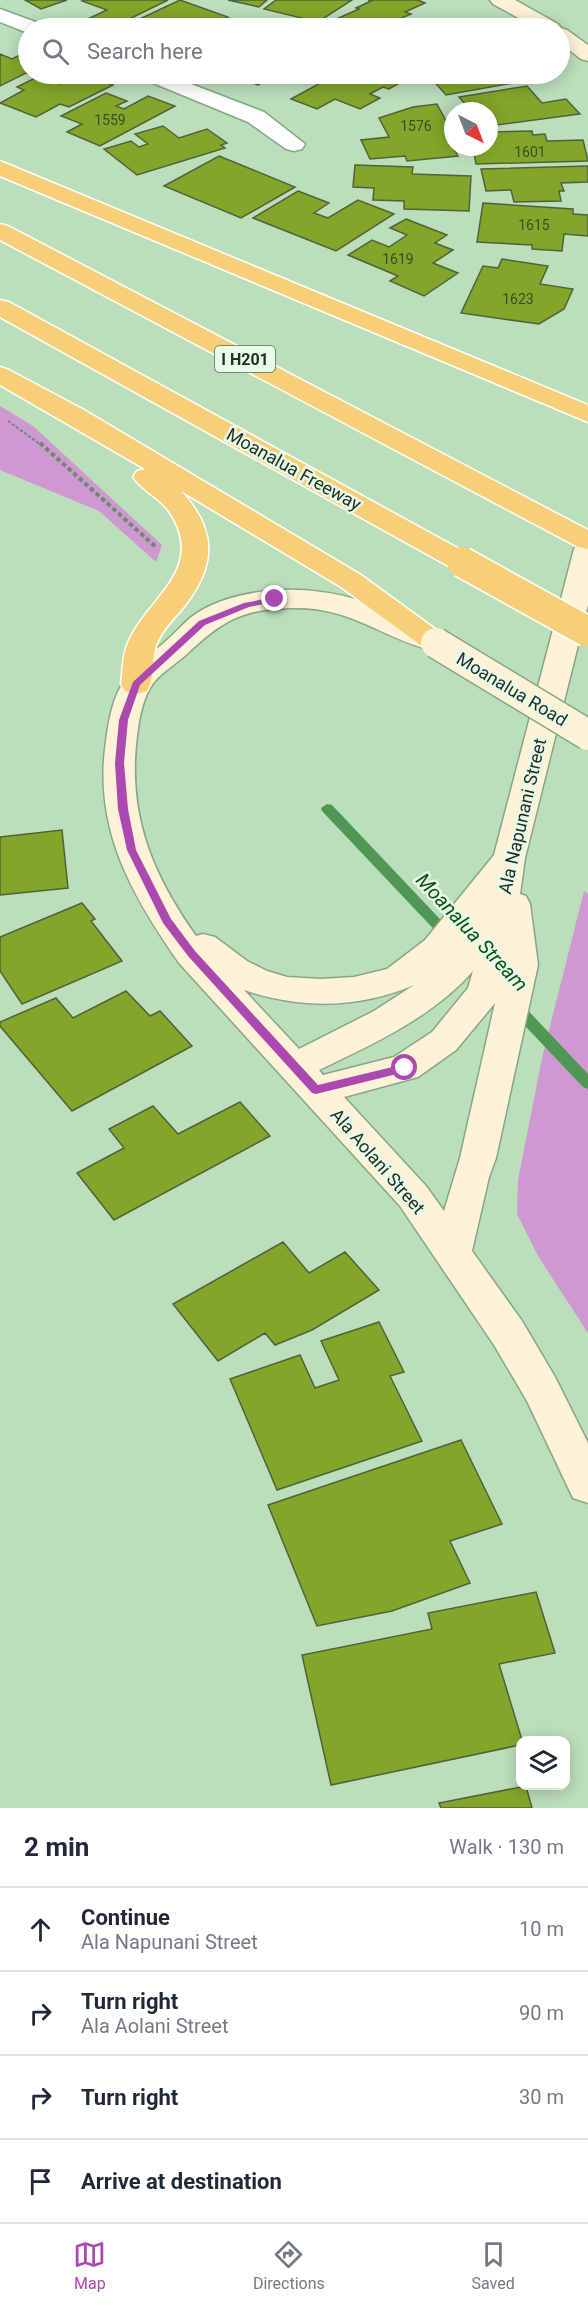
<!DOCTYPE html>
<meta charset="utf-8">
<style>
:root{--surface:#fff;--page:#f6f6f7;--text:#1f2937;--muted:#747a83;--line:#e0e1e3;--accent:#ab49b1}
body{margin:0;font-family:Roboto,sans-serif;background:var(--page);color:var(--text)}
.controls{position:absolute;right:18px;bottom:18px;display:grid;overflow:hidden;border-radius:12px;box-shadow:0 3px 15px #0003}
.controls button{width:54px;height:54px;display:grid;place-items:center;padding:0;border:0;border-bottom:2px solid var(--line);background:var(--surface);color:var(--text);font:30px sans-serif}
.compass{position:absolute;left:444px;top:102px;width:54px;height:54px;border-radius:50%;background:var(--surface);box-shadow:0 3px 15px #0003;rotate:138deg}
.stop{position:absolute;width:18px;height:18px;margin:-14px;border:4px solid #ab49b1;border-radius:50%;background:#fff}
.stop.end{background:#ab49b1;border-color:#fff;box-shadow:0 2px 6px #0008}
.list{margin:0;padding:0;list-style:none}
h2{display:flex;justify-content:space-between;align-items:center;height:78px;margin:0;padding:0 24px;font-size:26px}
h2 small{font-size:20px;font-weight:400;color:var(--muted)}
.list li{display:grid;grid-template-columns:39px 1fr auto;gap:18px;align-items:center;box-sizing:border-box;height:84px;padding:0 24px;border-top:2px solid var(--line)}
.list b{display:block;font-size:22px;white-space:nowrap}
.list p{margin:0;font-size:20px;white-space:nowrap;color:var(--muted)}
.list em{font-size:20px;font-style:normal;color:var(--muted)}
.icon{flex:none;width:33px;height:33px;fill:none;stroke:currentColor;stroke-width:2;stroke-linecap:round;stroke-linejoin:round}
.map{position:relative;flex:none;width:588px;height:1808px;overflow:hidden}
.search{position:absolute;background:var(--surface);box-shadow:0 3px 15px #0003;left:18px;right:18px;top:18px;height:66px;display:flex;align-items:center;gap:15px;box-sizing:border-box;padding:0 21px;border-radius:33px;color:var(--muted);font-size:22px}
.sheet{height:414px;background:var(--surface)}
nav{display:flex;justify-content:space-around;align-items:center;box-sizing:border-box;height:84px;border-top:2px solid var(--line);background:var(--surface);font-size:16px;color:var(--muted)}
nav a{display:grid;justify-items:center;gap:3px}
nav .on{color:var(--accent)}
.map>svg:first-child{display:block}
.green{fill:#ce99d0}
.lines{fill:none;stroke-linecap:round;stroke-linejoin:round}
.stream{fill:#509654;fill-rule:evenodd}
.building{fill:#81a62a;stroke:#53613b;stroke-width:1.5}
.street-casing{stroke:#85a785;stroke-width:3}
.secondary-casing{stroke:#85a785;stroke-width:3}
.highway-casing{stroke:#fff;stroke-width:3}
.path-far1{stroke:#708971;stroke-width:2;stroke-dasharray:3 2;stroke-linecap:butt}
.path{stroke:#708971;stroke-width:4;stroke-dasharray:4.5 3;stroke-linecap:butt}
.street{fill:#fff;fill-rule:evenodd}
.secondary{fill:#fdf1d6;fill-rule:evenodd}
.highway{fill:#f7cf78;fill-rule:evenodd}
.secondary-bridge-casing{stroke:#85a785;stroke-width:33;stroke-linecap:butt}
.highway-bridge-casing{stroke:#fff;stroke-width:33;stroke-linecap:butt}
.secondary-bridge{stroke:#fdf1d6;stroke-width:30}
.highway-bridge{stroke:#f7cf78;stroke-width:30}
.route{fill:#ab49b1}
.labels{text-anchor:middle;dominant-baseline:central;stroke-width:5;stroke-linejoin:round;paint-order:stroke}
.far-number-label{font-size:14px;fill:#3a4e26}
.shield{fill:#e8fae8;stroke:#5e6d5f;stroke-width:1.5}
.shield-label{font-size:16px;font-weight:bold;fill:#233124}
.street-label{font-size:18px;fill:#233124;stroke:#e8fae8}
.water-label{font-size:20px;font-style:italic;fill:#0e5119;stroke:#e8fae8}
</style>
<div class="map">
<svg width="588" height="1808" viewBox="0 0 588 1808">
<rect width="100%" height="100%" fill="#bbdebb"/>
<path class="green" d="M0,406L33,426L162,545L156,562L99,511L0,470Z
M584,891L588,894V1333L538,1256L517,1214L518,1180L542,1058Z"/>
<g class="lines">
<path class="stream" d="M327,804L332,805L455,935L457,938L455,941H445L322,811L321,808Z
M515,1001L520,1002L588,1074V1089L583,1087L510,1010L508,1006L510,1002Z"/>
</g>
<path class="building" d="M25,0H67L41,9Z
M168,0L111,28H93L79,23L107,10L82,1L84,0Z
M180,0L228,17L205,28H139L129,24Z
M228,0H267L259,7Z
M276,0H352L318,22L264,9Z
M368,0H418L425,3L405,12L411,14L399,19L409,23L398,28H316L359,9L356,8L371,1Z
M233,22L251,28H220Z
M28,51V74H32H30L26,73L0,86V54L12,59Z
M82,74L113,85L69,107L60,104L36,117L0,103L24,90L17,87L39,76L60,84Z
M231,74H278L258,85Z
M286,74H326L309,82Z
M337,74H405L412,76L389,89L383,87L370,94L380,98L360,109L335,99L317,109L291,99Z
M455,74H509L518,82L446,95L431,78Z
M527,86L542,103L566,99L580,114L489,126V111H471L459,97Z
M106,93L127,101L116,106L124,109L148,96L175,106L100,146L67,132L82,124L61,116Z
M437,104L453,134V137L448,138L458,156L407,161L405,156L370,159L361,140L389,137L379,118L413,107Z
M163,126L179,138L207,129L227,143L221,145L225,148L137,175L104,149L131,141L139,147L148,144L135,134Z
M532,131L533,135L545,134L547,141L583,140L588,161L476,164L473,147H489V132Z
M219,156L295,187L241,218L164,186Z
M355,165L413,167L412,174L471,176L469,211L404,209V201L373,200L374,188L353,187Z
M588,166V182L561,183L564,191H559L561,201L514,202L511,190L486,191L481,169Z
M298,191L329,203L314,213L328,218L358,200L394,214L336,251L253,218Z
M483,203L573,209V214L588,215V236L564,234L562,251L532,249V245L477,242Z
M406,219L447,235L435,243L453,250L433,263L458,273L424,296L390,281L398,276L348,255L372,240L389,247L407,235L390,228Z
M502,259L548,266L540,284L573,289L564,309L539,324L461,313L483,266L498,268Z
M62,830L68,888L0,895V837Z
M82,903L95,919L91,921L122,961L22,1004L0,971V937Z
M126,991L150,1016L160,1011L192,1046L72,1111L0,1026V1022L56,998L73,1018Z
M240,1102L270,1136L114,1220L77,1173L124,1148L109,1129L153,1106L178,1134Z
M283,1242L309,1273L345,1252L379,1290L312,1330L275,1345L265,1333L218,1361L173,1304Z
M379,1322L404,1372L390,1376L422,1441L277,1490L230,1379L300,1355L315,1388L339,1380L321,1341Z
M461,1440L502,1524L450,1541L470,1583L392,1611L317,1626L268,1505Z
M536,1592L555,1653L499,1664L522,1740L520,1745L331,1785L302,1655L432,1629L428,1613Z
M526,1786L532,1808H441L439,1803Z"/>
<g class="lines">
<g class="street-casing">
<path id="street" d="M0,9L41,24L44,28H28V33L0,22Z
M138,74H165L264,112L305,144L302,149L294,151L286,149L248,122L141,78Z"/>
</g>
<g class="secondary-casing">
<path id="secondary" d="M490,0H515L558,24L561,28L567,30L588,45V61L581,59L560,43V28H537L493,4Z
M588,541V605L525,858L520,894L526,896L530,904L538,965L496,1158L489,1177L472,1251L522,1321L555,1377L588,1443V1503L573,1498L527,1401L494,1345L400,1206L179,963C131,894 93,828 106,741C109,718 113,695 127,677C137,662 154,652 167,640C175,633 182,625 190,618C223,592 280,586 321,592C365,597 404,618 444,636L449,642L444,648L434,651C381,638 351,606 291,608C242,609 222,621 187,654C175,665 158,674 150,688C142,702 139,720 137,736C127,814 152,874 196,936L203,934L215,937L247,961L267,971L287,977L321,979L354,977L387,969L425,940L494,855L574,549L578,543ZM473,971L468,988L432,1032L394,1057L323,1075L319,1070C373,1044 433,1017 473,971ZM414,985L374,1011L299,1049L244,990C300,1009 359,1009 414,985ZM495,1003L460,1158L444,1211L426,1186L344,1097L418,1077L456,1050Z"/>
</g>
<g class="highway-casing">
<path id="highway" d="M0,161L588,405V422L0,176Z
M0,224L8,226L588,530V549L578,547L0,240Z
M0,300L9,302L472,556L476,562L472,568L462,570L452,568L0,317Z
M0,367L9,370L84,410L361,575L446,637L451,643L446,649L436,652L426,649L341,587L181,491C216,529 217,563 186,604C177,616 164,627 158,641C150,657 156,676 147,691L136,694L125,691L121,684C123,671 122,655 128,643C146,599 205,571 172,516C163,499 143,492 133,477L137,471L145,469L0,385Z"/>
</g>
<path class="path-far1" d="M8,421L41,445"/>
<path class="path" d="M40,443L157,548"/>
<use href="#street" class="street"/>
<use href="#secondary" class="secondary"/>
<use href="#highway" class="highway"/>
<g class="secondary-bridge-casing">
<path id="secondary-bridge" d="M436,643L588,735"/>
</g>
<g class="highway-bridge-casing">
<path id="highway-bridge" d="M462,562L588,632"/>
</g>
<use href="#secondary-bridge" class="secondary-bridge"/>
<use href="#highway-bridge" class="highway-bridge"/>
</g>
<path class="route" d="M275,597L279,599L278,601L249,607L205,625L140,685L128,720L124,763L128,809L136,850L171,919L195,951L318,1085L405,1064L410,1068L405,1072L316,1094L312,1093L188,956L163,923L127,850L118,809L115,763L119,720L133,682L199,621L244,603Z"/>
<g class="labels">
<g class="far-number-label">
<text x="110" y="120">1559</text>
<text x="416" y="126">1576</text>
<text x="530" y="152">1601</text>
<text x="534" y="225">1615</text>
<text x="398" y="259">1619</text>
<text x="518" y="299">1623</text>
</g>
<rect class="shield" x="215" y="346" width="60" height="26" rx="4.5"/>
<g class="shield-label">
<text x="245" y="359">I H201</text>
</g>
<g class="street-label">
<text transform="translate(294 469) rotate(29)">Moanalua Freeway</text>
<text transform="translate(512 689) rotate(31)">Moanalua Road</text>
<text transform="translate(522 816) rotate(-77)">Ala Napunani Street</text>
<text transform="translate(378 1161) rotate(49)">Ala Aolani Street</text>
</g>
<g class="water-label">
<text transform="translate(472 932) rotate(47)">Moanalua Stream</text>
</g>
</g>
</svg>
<div class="controls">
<button><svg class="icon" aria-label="layers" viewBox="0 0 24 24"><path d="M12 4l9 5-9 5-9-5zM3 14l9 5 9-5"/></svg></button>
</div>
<svg class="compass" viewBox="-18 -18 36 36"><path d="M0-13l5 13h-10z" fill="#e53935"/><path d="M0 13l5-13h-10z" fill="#747a83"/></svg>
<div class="stop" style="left:405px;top:1068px"></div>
<div class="stop end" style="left:275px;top:599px"></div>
<div class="search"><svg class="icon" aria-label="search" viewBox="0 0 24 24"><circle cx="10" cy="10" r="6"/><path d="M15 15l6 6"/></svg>Search here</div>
</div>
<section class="sheet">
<h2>2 min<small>Walk · 130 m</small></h2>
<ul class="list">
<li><svg class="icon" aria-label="ahead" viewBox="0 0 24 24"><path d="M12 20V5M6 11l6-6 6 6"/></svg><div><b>Continue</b><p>Ala Napunani Street</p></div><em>10 m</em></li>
<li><svg class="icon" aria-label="right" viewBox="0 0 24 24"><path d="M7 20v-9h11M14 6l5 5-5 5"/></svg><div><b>Turn right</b><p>Ala Aolani Street</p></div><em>90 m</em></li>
<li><svg class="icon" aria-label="right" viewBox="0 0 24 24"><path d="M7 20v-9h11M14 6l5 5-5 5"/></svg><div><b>Turn right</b></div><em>30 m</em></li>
<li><svg class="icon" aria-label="arrive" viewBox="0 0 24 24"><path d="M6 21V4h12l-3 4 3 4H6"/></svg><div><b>Arrive at destination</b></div></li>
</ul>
</section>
<nav>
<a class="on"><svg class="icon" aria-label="map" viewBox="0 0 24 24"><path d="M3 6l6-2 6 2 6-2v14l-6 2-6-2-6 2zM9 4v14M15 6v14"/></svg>Map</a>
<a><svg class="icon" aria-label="directions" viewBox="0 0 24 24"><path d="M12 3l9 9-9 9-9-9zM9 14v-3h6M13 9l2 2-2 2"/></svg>Directions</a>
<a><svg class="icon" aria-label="saved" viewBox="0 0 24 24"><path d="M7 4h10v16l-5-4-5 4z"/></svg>Saved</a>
</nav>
